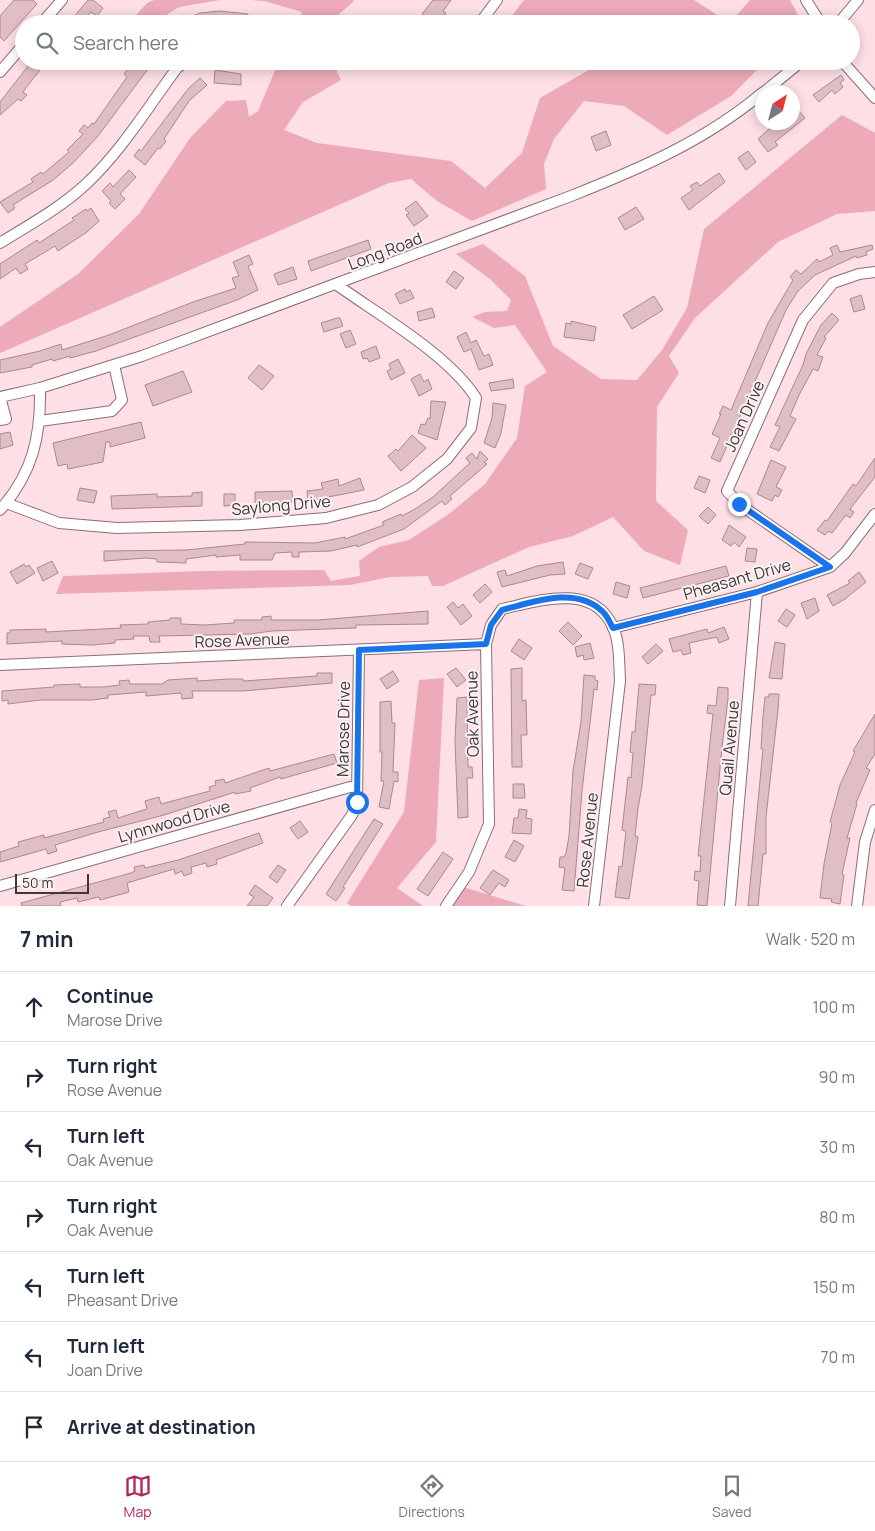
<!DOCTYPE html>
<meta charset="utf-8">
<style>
:root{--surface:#fff;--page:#f6f6f7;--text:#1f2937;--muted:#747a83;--line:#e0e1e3;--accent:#b2245a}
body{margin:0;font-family:Manrope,sans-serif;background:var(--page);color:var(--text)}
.compass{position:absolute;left:755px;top:85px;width:45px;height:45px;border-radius:50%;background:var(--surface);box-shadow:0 2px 12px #0003;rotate:36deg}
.scale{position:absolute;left:15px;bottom:12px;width:74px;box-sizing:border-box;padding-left:5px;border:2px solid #443538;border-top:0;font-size:14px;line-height:18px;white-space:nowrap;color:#443538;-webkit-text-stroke:4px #faf3f4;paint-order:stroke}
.stop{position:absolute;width:15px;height:15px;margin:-11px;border:4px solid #1a73e8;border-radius:50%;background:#fff}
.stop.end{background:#1a73e8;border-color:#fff;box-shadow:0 1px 5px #0008}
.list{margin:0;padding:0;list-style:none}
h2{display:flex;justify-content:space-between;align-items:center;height:65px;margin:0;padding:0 20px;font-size:21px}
h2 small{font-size:16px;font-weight:400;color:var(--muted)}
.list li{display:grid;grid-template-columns:32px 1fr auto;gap:15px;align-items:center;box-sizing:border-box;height:70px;padding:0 20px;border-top:1px solid var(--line)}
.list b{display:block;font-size:19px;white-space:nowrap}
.list p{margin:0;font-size:16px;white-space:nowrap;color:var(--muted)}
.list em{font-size:16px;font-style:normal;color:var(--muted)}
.icon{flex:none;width:28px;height:28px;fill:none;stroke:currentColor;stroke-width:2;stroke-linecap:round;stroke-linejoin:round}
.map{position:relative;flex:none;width:875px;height:906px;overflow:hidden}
.search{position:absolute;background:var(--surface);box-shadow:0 2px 12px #0003;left:15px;right:15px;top:15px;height:55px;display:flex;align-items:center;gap:12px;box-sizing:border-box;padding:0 18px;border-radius:28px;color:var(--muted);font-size:19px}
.sheet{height:555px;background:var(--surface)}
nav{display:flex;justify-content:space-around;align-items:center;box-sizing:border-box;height:70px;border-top:1px solid var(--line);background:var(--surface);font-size:14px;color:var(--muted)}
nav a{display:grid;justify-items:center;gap:2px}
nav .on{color:var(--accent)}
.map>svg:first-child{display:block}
.green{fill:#edaab9}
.building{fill:#e1bdc4;stroke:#aa8990}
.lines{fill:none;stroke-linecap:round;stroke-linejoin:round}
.minor-casing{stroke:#8d6d74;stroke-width:12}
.minor{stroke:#fff;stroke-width:10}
.route{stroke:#1a73e8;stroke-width:6}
.labels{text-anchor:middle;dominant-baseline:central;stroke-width:4;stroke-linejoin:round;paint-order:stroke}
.street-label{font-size:16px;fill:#443538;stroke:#faf3f4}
</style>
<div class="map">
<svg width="875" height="906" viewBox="0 0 875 906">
<rect width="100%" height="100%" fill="#fddfe5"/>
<path class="green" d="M154,0H220L179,7L152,24H128L147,3Z
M251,0H353L354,1L328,24H297L302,12L264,1Z
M524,0H694L727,21L737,15L750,0H790L803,24H499L511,17Z
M279,61H332L341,80L303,102L284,130L317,143L451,161L485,188L522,153L540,98L594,67L596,61H766L731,96L667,135L624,106L584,101L554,139L544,164L546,189L472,221L437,201L411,179L389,183L0,353V327L78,274L139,214L190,138L226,101L246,100L249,117L258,111Z
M842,115L875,133V211L837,214L778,242L695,318L669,356L679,373L657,407L656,501L688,530L680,565L644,551L613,517L573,536L529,547L443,586H432L428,576L390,577L350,585L56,594L63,576L202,571L324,570L331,581L360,576L359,561L379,547L409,540L449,514L485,484L517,438L525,386L547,372L515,325L494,328L472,317L485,312L507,311L511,300L490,279L456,254L483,244L525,276L553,346L601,379L637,380L662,350L687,308L704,229Z
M444,678L436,842L397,888L423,906H351L347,903L404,812L419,680Z
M460,886L526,906H446Z"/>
<path class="building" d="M14,0H33L37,4L4,41L0,37V16Z
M88,0H93L103,8L97,16L91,12L81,24H68Z
M433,0H451L443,11L446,13L438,24L422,14Z
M220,11L248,14L247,24L232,23V21L173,24L200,13Z
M32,61H47L25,89L23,92L27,95L21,101L18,99L0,115V102Z
M134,61H154L98,136L73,163L53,180L13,205L15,208L8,213L0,202L33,182L31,179L41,172L43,174L69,152L67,150L83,134L79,131L84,125L88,128L92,123L94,124L127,77L124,74Z
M215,70L241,74V85L214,83Z
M841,75L844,80L840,83L843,87L835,94L832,90L819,102L813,95Z
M200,78L207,85L189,101L164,139L166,141L160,149L158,148L145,165L134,156L139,149L141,151L188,89Z
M792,103L805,118L775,142L778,145L768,152L758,139L777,122H792Z
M606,131L611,145L596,151L591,137Z
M748,151L756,162L746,170L738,158Z
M129,170L136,177L120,194L125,199L115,209L109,203L111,201L102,191L110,183L113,187Z
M719,173L725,182L689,210L681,198L693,190L690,186L697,182L700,186Z
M416,201L428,216L414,226L406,215L409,213L405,209Z
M636,207L644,219L625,230L618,218Z
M91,208L99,221L87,232L58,251L55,246L25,264L28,269L20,274L16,268L0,279V264L37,240L39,243L74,220L72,218L86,209L87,211Z
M368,240L371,249L311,271L308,261Z
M837,245L840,252L872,245L873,249L866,252L867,255L857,258L856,256L815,275L798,291L786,310L720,462L711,458L720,438L712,434L721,414H719L723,406L731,410L768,323L793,280L790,277L796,270L801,274L817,259L819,262L833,255L830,248Z
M249,255L253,264L248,266L258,290L237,300L96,351L70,358V356L53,361L52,359L32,365V367L0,373V360L40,351L61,344L62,350L109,335L193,302L236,288L232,278L239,276L233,262Z
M293,267L297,279L278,285L274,274Z
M454,271L464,278L456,289L446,282Z
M405,289L406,292L410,290L414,298L400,304L395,294Z
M861,295L865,309L854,312L850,299Z
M654,296L663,310L632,329L623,315Z
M432,308L435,317L419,321L417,312Z
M832,313L839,320L824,337L826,338L817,355L823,357L818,371L813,369L799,395L790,416L796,419L779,451L770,447L780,427L775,425L803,365L806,354L821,325Z
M337,318H340L343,326L324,332L321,323Z
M571,321L596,327L594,341L564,337L566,323L571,324Z
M350,330L356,344L346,348L340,334Z
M466,332L471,343L476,340L484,356L489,354L493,365L479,370L471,349L464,352L457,337Z
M376,346L380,358L369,362L367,358L363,359L361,352Z
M398,359L405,373L391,380L387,371L391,369L389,364Z
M259,365L274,376L262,390L248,378Z
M183,371L192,392L153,406L145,385Z
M420,374L424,382L428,379L432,389L419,396L411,379Z
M513,379L514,388L491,391L489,383Z
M431,401L446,402L437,440L418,433L421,424L425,425L428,418L430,419Z
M493,403L506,405L501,433L495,448L484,443L492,418Z
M141,422L145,438L110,447V442H106L103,462L68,469L67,464L58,466L53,443Z
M10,432L13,445L0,449V434Z
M412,435L426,448L401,471L388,456L396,449L398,451Z
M480,451L488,459L484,462L487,464L450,496L452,499L445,505L442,501L404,529L357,547V545L331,551L299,552V557H292V552L275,553L272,560H240V555L216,557V555L186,559V563L157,562V559L146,558L104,561V551L186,550L245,544V542L315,543L345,537V539L384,525L382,522L401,514L402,516L415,509L433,497L470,463L466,458L472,453L477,459Z
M875,458V477L850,509L854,512L850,518L846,515L832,533L829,531L825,535L817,530L825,520L827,521L853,484L856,486Z
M771,460L786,467L776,487L782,490L778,497L775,495L772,501L757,494Z
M699,476L710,480L705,493L694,488Z
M360,478L364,490L308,501L307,491L323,489L321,483L338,479L339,486Z
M80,488L97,491L94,503L77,500Z
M292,491L293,502L255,503V492Z
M202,492V506L112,509L111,496L157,494V497L192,496V493Z
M224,494H235V505L224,506Z
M708,507L716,515L708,524L699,516Z
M729,525L746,537L739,547L734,542L731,546L722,540Z
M747,548L757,549L755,562L745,561Z
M52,561L58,573L43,581L37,568Z
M563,562L565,574L550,575L502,587L497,572L505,570L507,576L537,566Z
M580,563L593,568L588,579L575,574Z
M24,564L26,567L29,565L35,573L17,584L10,572Z
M726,566L729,576L643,598L640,588Z
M859,572L866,582L845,599L833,606L827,595L850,583L848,581Z
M616,582L630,586L627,598L613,594Z
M485,584L492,592L480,603L473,595Z
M815,598L819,611L807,619L801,603Z
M453,602L458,608L463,604L472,616L461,625L447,607Z
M786,609L795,615L787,627L778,621Z
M428,611V624L356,625V628L272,631L250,634L159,636L160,642H150L149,636H133L134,639L115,640V643L92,645L62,644V641L7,644V633H10V630L46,629V632L121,628L120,625L148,624V622L170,620V618H181V624L204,625L234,623V620H262V617L271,616V620H318Z
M568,622L582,636L573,645L559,631Z
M724,627L729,639L719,643L717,637L689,643L691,653L683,655L681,650L673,652L669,639L707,629L708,633Z
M519,639L532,648L524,660L511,651Z
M775,642L785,644L782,679L769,678Z
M590,643L594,658L584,660L583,655L577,657L575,647Z
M656,644L663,651L648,664L642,657Z
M456,668L466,680L457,687L447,674Z
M522,668V701L526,700L527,735H521L522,767H512L511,669Z
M393,671L399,681L387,689L380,679Z
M317,673H332V683L243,691H192L193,698L182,699L181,693L146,696V692L108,695V698L92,700H40L8,704V700L2,701V691L54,687V685L80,684V687H103L120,685L119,681L129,680L130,684H162L168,680L197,678V681L229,679H243V681L317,676Z
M584,675L595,676V680L598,681L597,690L594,689L582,791L574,891L562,890L565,868L559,867L560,857H564L566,853L569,836L573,771L581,722Z
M639,684L656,685L655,695H651L642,786L638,808L635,836L638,837L629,899L615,897L619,866L622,867L626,831L622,830L628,777L631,778L633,753L630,752L632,732H635Z
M718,687L728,688V699L722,747L707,906L697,905L699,881L694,880L695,871L700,872L701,856H698L713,714L707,713L708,705L716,706Z
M769,694H779L778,710L766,817V854H763L758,906H748L763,749H761L763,716L765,697H769Z
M467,697L468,767H472L473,778H467L468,817L458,818L455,741L457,698Z
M391,701L392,723H395L393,772H398V782L394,781L389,809L379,807L384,781H381L382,752H380V702Z
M875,714V754L866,768L870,770L856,803L857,804L847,838H850L842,874L844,875L840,904L831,902L832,899L820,898L824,864L832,823L830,822L840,785L855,752L853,751Z
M334,754L337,763L281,779L280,777L250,788L251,791L235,794V792L164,815L98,832L55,845L57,851L48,854L46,849L0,862V852L19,846L18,842L44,835V838L104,822L103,819L110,817L108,812L116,810L118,818L147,809L145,801L159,797L161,804L210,791L209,787L216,785L215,781L224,779L225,783L269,768L270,771Z
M513,784H524L525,798H513Z
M519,809L527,810L526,818L532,819L531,834L512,833L514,818H518Z
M374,819L383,824L343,887L345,888L336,901L326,894Z
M300,821L308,832L298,839L290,828Z
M259,833L263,843L216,860L217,864L207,867L206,863L191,867L192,873L184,876L182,871L175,874L174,869L127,883L129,892L100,900L99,897L78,902L77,898L60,902L61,906H22L21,903L131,873L135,871L134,867L144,865L145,868L178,860Z
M514,840L524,846L515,862L505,857Z
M443,852L453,859L428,896L417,889Z
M278,865L286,870L277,883L269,877Z
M493,870L509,880L505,887L499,883L490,895L480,888Z
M255,885L273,898L267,906H247L254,897L249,894Z"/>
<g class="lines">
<g class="minor-casing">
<path id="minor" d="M806,0L821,24
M480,23L497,0
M41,24L62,0
M838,24L858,0
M842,61L875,98
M0,72L24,44
M764,92L802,61
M0,243C29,225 60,208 85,185C121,152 148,107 177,68L187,61
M0,397L40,388L142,356L571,196C639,169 705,141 762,93
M0,420L6,419L0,397
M40,421L112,411L122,400L114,365
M6,503L59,523L117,528L240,525L326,518L378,505L412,487L447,459L471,428L476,398C449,355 379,315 337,285
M0,510C33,473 41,436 40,388
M830,567L739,504L727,491L803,320L833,283L859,274L875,272
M613,628L757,592L830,567L845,553L875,514
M0,665L486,644
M0,886L357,785
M287,906L352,815L357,802L359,650
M446,906L469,872L489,824L486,644L491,625L502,609C538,601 593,582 613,627C620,643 619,664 620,681L594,906
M730,906L757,592
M857,906L865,842L875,810"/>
</g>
<use href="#minor" class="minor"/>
</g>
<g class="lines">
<path class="route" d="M357,802L359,650L486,644L491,625L502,610C534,602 575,586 602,611C607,615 610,623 613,628L757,592L830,567L739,504"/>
</g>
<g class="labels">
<g class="street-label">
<text transform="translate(385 251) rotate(-21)">Long Road</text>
<text transform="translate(744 416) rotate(-66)">Joan Drive</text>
<text transform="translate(281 505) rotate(-5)">Saylong Drive</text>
<text transform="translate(737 579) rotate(-16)">Pheasant Drive</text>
<text transform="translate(242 640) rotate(-2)">Rose Avenue</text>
<text transform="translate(472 714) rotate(-91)">Oak Avenue</text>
<text transform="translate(343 729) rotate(-89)">Marose Drive</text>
<text transform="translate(729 748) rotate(-85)">Quail Avenue</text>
<text transform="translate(174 821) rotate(-16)">Lynnwood Drive</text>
<text transform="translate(587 840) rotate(-84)">Rose Avenue</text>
</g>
</g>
</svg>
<svg class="compass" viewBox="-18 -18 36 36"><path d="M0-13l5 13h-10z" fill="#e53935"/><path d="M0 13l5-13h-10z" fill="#747a83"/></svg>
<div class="scale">50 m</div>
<div class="stop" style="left:357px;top:802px"></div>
<div class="stop end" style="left:739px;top:504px"></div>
<div class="search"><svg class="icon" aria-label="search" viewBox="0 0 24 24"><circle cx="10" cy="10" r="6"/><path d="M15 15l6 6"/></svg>Search here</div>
</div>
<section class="sheet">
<h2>7 min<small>Walk · 520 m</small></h2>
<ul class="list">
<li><svg class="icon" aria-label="ahead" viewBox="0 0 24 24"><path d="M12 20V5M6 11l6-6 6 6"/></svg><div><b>Continue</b><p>Marose Drive</p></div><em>100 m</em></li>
<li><svg class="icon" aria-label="right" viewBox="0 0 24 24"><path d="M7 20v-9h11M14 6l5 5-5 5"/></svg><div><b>Turn right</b><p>Rose Avenue</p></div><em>90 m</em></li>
<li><svg class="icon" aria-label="left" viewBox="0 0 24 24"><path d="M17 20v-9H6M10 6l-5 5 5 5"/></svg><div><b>Turn left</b><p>Oak Avenue</p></div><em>30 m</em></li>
<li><svg class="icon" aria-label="right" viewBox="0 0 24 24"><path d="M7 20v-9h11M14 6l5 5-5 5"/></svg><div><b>Turn right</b><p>Oak Avenue</p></div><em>80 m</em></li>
<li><svg class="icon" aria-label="left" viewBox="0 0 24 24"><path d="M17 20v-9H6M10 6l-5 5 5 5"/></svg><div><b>Turn left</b><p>Pheasant Drive</p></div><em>150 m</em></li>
<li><svg class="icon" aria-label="left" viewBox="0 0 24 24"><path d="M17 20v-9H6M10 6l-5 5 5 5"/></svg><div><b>Turn left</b><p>Joan Drive</p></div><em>70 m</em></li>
<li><svg class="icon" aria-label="arrive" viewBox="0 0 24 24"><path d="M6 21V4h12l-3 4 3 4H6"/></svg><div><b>Arrive at destination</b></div></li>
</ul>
</section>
<nav>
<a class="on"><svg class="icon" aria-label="map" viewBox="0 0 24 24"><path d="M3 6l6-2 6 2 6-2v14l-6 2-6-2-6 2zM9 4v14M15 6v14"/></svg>Map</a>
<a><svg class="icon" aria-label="directions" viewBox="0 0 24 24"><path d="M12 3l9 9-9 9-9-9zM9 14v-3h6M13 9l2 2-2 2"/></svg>Directions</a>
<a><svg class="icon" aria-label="saved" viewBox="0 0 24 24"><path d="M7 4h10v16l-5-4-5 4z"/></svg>Saved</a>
</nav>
